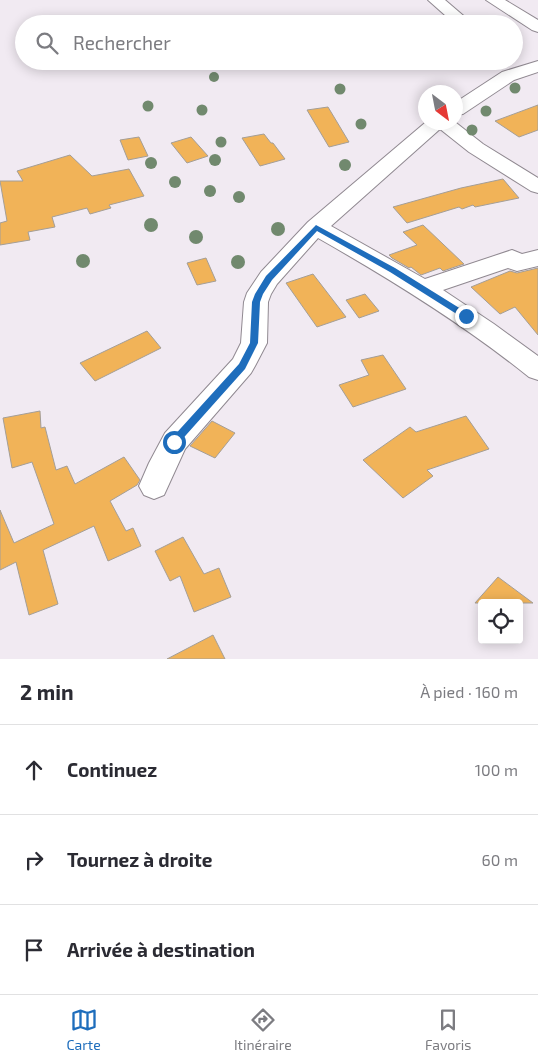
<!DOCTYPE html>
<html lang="fr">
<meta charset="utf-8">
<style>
:root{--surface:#fff;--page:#f7f7f7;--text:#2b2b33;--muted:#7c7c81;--line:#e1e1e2;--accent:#1e6dbc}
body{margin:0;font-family:"Exo 2",sans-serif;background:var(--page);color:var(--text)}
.controls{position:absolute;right:15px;bottom:15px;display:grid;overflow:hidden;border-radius:5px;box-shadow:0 2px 12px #0003}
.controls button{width:45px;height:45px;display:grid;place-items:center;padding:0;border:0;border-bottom:1px solid var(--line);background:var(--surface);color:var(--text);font:25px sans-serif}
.compass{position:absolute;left:418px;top:85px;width:45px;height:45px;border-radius:50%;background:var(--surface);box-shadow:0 2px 12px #0003;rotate:148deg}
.stop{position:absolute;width:15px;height:15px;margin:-11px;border:4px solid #1e6dbc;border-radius:50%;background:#fff}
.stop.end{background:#1e6dbc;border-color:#fff;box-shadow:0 1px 5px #0008}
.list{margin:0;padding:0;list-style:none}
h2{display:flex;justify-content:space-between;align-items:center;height:65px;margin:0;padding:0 20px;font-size:21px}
h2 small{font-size:16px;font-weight:400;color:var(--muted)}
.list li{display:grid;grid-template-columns:32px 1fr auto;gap:15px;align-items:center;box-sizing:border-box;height:90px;padding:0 20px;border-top:1px solid var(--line)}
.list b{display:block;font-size:19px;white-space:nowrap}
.list em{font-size:16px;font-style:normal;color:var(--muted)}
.icon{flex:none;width:28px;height:28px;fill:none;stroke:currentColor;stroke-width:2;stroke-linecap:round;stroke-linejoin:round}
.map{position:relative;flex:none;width:538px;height:659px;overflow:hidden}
.search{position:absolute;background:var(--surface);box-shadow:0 2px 12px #0003;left:15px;right:15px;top:15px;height:55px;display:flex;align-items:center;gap:12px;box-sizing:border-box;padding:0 18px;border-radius:28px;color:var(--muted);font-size:19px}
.sheet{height:335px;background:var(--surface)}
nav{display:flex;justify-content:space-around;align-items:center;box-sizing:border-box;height:70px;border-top:1px solid var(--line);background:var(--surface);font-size:14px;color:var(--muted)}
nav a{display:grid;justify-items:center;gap:2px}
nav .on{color:var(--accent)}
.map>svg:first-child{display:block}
.building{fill:#f1b358;stroke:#a49e97}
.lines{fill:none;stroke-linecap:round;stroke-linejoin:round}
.minor-casing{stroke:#908991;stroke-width:2}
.minor{fill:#fff;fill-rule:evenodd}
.tree{fill:#71896e}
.route{fill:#1e6dbc}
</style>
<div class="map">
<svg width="538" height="659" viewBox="0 0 538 659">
<rect width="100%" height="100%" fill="#f1eaf2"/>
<path class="building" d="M538,105V130L519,137L495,121Z
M328,107L349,142L329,147L307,110Z
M264,134L271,143H273L285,159L260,166L242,138Z
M139,137L148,156L128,160L120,140Z
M191,137L208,156L187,163L171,143Z
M70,155L92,176L129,169L144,196L109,205L111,208L90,214L87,208L52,217L55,227L28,232L30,240L0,245V223L7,221L0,181H23L17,171Z
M503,179L519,198L475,207L473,205L462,209L459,207L407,223L393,207L461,188Z
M423,225L464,264L443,271L440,268L421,275L411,267L409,268L392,258L389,255L417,245L403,232Z
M206,258L216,281L197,285L187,263Z
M538,268V335L515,307L500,314L471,287L510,271L517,273Z
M313,274L346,317L317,327L286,283Z
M365,294L379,311L359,318L346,300Z
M147,331L161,348L95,381L80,363Z
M383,355L406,389L353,407L339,385L369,375L361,360Z
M40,411L41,428L45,427L56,470L67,466L75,484L124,457L140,480L137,485L110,501L126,531L133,528L141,546L108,561L94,526L43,550L58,604L29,615L16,562L0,570V510L14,543L54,524L32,462L12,468L3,418Z
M466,416L489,449L427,470L433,476L403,498L363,460L410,427L416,432Z
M212,421L235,433L215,458L190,446Z
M183,537L204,574L219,568L231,597L194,612L180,576L170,581L155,551Z
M498,577L533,603H475Z
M213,635L225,659H167Z"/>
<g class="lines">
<g class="minor-casing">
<path id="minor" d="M428,0H445L473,24H455Z
M486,0H505L538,20V32L532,30Z
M538,61V72L514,80L463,114L456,115V102L502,72Z
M426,122H455L483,144L538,178V193L531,191L469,152L440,129L331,226L425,279L512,250L522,254L538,250V266L517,271L508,268L443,290L494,324L538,356V380L529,377C463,324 392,280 318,238L277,284L271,294L268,302L267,343L255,366L251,373L185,449L164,495L154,499L144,495L139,486L149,463L165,433L233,359L241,343L244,302L247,293L261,272L308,222Z"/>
</g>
<use href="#minor" class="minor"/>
</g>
<g class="tree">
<circle cx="214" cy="77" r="5"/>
<circle cx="515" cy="88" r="5.5"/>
<circle cx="340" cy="89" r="5.5"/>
<circle cx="148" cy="106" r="5.5"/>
<circle cx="202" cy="110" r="5.5"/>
<circle cx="486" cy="111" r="5.5"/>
<circle cx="361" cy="124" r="5.5"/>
<circle cx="472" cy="130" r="5.5"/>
<circle cx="221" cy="142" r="5.5"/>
<circle cx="215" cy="160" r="6"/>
<circle cx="151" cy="163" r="6"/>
<circle cx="345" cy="165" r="6"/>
<circle cx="175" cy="182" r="6"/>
<circle cx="210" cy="191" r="6"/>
<circle cx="239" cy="197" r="6"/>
<circle cx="151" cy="225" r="7"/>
<circle cx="278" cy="229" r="7"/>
<circle cx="196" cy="237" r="7"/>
<circle cx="83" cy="261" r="7"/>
<circle cx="238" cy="262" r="7"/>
</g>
<path class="route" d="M316,225L395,268L469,314V318H463L390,272L317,231L272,280L263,294L260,302L258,343L245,369L178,444H171V439L239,364L250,343L252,302L255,294L266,276Z"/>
</svg>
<div class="controls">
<button><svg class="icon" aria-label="locate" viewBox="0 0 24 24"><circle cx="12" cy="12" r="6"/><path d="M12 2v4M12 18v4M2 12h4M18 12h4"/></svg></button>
</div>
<svg class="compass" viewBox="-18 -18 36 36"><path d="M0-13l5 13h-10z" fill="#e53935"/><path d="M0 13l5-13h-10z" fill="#7c7c81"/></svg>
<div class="stop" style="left:174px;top:442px"></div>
<div class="stop end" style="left:466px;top:316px"></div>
<div class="search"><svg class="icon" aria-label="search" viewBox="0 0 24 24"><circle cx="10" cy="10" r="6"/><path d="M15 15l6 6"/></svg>Rechercher</div>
</div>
<section class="sheet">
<h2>2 min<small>À pied · 160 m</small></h2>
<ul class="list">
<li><svg class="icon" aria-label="ahead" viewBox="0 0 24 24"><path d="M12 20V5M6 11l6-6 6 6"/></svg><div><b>Continuez</b></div><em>100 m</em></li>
<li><svg class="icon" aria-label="right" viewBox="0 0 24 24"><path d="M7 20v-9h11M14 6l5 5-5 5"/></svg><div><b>Tournez à droite</b></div><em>60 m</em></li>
<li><svg class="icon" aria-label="arrive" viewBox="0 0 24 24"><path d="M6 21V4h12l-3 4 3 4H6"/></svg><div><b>Arrivée à destination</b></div></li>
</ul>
</section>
<nav>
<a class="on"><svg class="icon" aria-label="map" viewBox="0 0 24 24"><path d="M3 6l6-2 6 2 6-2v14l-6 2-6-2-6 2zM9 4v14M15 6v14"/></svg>Carte</a>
<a><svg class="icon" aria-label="directions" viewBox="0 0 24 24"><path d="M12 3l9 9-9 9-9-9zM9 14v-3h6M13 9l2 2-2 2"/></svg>Itinéraire</a>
<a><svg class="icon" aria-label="saved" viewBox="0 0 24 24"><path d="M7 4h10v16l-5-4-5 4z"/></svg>Favoris</a>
</nav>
